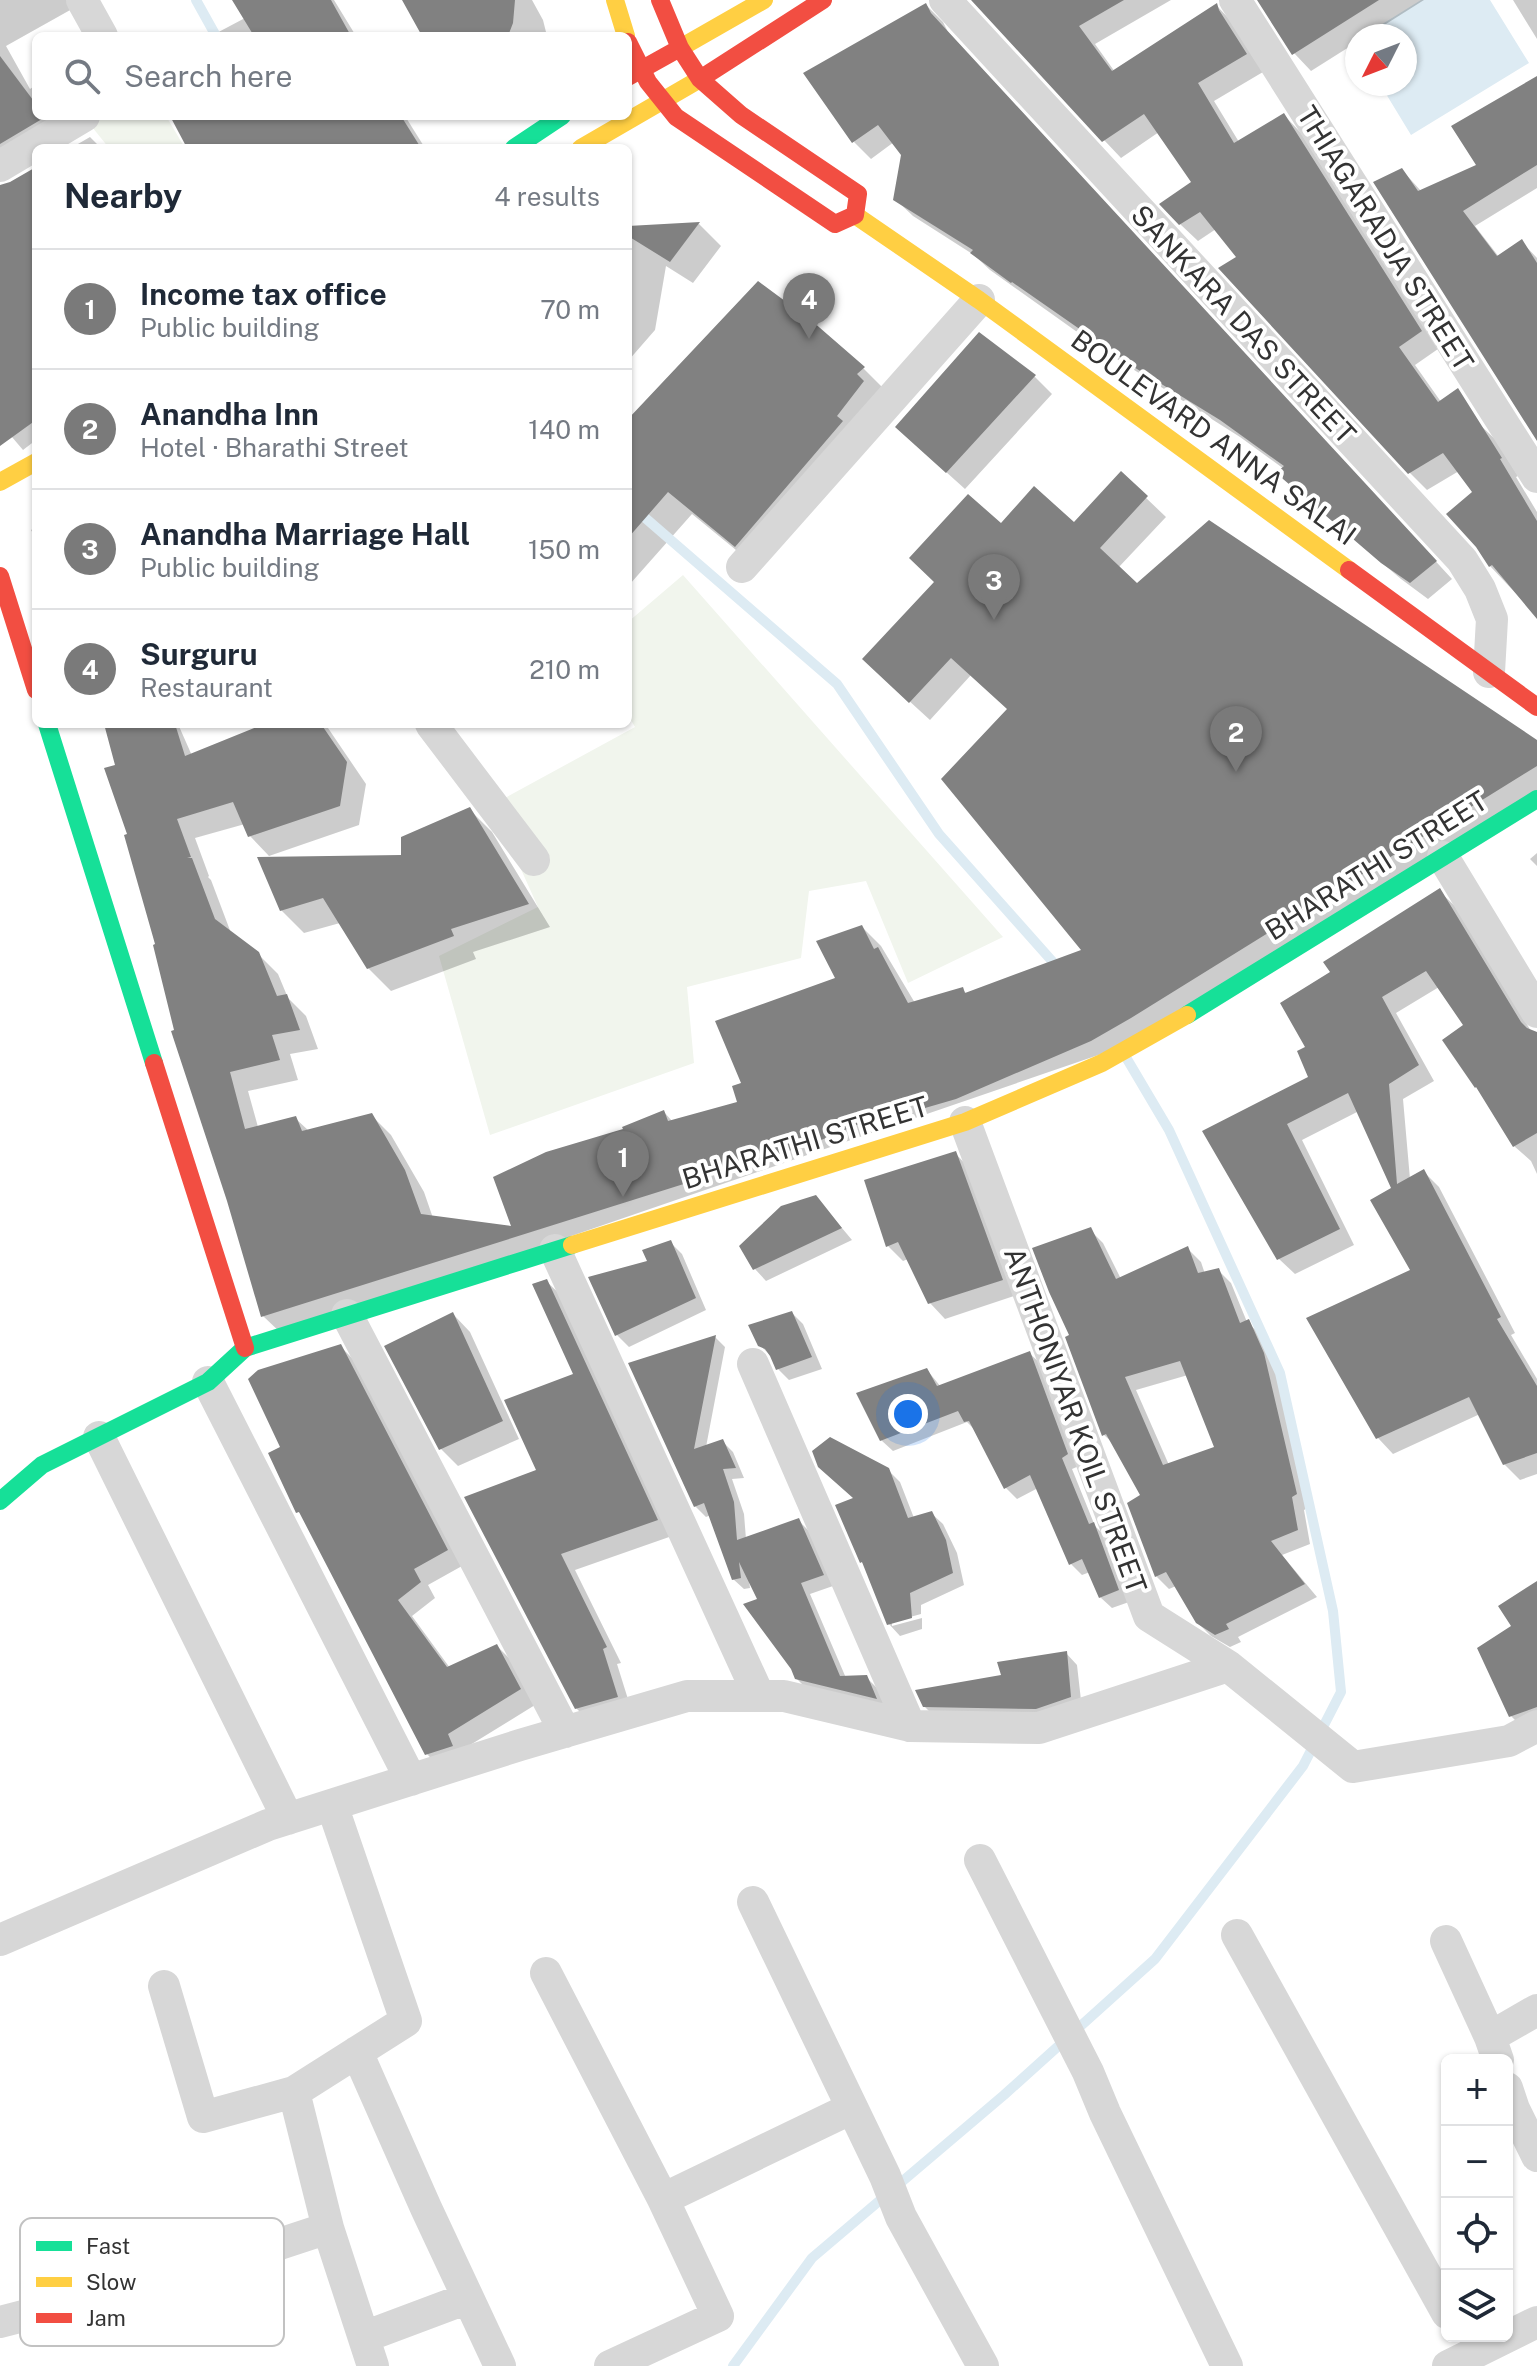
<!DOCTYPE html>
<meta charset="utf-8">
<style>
:root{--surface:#fff;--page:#f2f2f3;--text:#1f2937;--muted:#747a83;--line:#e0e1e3;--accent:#7a7a7a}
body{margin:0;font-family:"Public Sans",sans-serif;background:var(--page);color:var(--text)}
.controls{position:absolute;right:24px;bottom:24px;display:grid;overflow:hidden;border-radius:12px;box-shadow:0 2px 6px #0004}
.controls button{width:72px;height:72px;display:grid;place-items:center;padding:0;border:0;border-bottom:2px solid var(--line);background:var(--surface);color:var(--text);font:40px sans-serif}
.compass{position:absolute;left:1345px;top:24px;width:72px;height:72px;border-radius:50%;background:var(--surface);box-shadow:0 2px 6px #0004;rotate:228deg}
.you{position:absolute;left:908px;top:1414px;width:28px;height:28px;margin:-20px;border:6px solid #fff;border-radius:50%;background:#1a73e8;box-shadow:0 0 0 12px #1a73e833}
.badge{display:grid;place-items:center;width:52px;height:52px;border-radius:50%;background:var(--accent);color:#fff;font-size:26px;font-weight:700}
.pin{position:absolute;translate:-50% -66px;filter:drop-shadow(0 2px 4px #0008)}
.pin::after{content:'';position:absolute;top:42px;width:28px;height:24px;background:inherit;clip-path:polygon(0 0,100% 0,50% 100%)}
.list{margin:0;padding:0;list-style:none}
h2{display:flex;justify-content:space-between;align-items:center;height:104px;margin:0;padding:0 32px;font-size:34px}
h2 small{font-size:26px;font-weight:400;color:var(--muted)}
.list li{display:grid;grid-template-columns:52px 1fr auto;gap:24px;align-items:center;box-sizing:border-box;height:120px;padding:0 32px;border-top:2px solid var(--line)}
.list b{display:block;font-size:30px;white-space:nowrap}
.list p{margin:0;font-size:26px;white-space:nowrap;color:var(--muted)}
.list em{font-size:26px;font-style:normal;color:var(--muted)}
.icon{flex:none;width:44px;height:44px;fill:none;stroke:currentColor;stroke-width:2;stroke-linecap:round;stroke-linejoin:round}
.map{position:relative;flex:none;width:1537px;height:2366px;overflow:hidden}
.search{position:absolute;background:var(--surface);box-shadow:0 2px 6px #0004;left:32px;top:32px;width:600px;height:88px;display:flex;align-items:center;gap:20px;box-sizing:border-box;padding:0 28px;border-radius:12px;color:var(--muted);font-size:30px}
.panel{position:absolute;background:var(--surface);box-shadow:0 2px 6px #0004;left:32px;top:144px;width:600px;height:584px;border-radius:12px}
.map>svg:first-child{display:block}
.green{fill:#f1f5ed}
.water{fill:#ddebf3}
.shadow{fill:#0003;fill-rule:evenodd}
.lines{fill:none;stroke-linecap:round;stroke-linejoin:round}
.stream{stroke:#ddebf3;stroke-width:10}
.building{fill:#818181;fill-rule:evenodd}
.street{stroke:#d7d7d7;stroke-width:32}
.fast{stroke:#16e098;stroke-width:18}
.slow{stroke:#ffcf43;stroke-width:18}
.jam{stroke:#f24e42;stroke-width:18}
.labels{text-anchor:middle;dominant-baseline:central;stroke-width:8;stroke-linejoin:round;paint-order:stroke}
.street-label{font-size:28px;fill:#333;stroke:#fff}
.key{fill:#fff;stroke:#c2c2c2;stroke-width:2}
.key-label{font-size:22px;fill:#333}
</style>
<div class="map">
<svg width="1537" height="2366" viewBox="0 0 1537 2366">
<rect width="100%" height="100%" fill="#fff"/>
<path class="green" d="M95,116H166L185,148H109L88,122Z
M683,575L1003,937L908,983L866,881L809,891L801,958L687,987L694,1063L490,1135L439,956L538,907L492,805L635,727L628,715V622Z"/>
<path class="water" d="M1421,0H1490L1529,63L1411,135L1380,84H1405V36H1363Z"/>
<path class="shadow" d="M0,0H74L72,9L6,46L30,89L36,85V116H73L0,160Z
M235,0H334L356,36H211L245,18Z
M404,0H532L543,20L547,36H425Z
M972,0H1171L1095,44L1115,72L1217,6L1234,24L1263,72L1214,101L1239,142L1284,115L1301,133L1438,349L1415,365L1451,416L1478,423L1496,440L1518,476L1516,477L1537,512V616L1490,566L1475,492L1459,471L1427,490L1410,473L1216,229L1198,241L1180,224L1194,183L1159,132L1121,158Z
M1260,0H1424L1367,36H1357V42L1311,71L1294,53Z
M1513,0H1537V39Z
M926,5L943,22L948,32L1452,579L1428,599L1401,579L1296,490L1284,469L1240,437L1101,349L990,270L974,255L913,216L895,199L903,154L894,142L871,159L854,142Z
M1537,79V188L1475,226L1499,257L1522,242L1537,258V362L1402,170L1421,191L1479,166Z
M172,116H405L425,148H190Z
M90,137L101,148H71Z
M36,169V440L23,450L0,423V186L10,184Z
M699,224L721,246L693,283L666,266L655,330L628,361V228Z
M979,334L1035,377L1052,394L965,489L915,444Z
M863,368L886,391L758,568L692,514L630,584L628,582V422Z
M1121,474L1166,517L1118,568L1137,586L1537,742V797L1151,1037L283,1335L263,1316L177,1032L129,836L118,767L106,724H178L197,767L269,724H325L328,728L366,784L359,825L269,856L250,836L245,824L195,838L209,876L208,877L211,880L231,933L257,953L278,974L288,998L306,1016L318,1049L290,1054L298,1080L248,1091L258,1127L295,1118L309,1131L371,1115L391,1135L424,1192L433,1218L514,1229L626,1131L664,1112L673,1122L739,1103L743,1084L837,979L862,927L881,946L915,1003L962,989L967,994L1084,951L1009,710L971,675L930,720L884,678L1001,526L1074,525Z
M36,527V539L31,530Z
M469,809L492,832L550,927L473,952L476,959L391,991L368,968L340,923L304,933L281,910L403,857Z
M1537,853V866L1530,859Z
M1439,891L1455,906L1531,1031L1537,1034V1174L1531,1161L1514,1146L1466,1025L1439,987L1396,1013L1434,1081L1403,1099L1410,1179L1423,1171L1439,1187L1515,1333L1511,1335L1537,1379V1474L1520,1480L1504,1464L1480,1414L1393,1454L1378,1438L1413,1271L1394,1189L1359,1111L1302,1140L1354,1245L1295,1274L1279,1259L1205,1131L1311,1078L1307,1048L1333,973Z
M955,1153L970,1169L1017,1295L945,1319L930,1303L908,1259L903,1261L888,1246Z
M816,1197L852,1240L766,1281L755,1269Z
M1090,1230L1103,1243L1121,1279L1188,1249L1201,1262L1205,1274L1218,1270L1231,1283L1247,1322L1261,1335L1276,1368L1309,1507L1304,1510L1310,1544L1282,1555L1317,1597L1238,1637L1241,1642L1230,1647L1211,1636L1197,1622L1176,1586L1169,1589L1156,1576L1143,1496L1115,1445L1104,1435L1072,1336ZM1188,1375L1216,1448L1169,1465L1136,1390Z
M671,1243L682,1254L706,1310L629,1347L617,1335L591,1278L650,1262Z
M547,1282L563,1297L672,1536L575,1570L621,1663L617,1664L632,1712L592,1724L576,1708L539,1471L576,1375Z
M792,1313L803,1324L822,1369L789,1380L778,1369L773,1358L760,1345Z
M453,1314L470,1332L519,1439L458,1466L441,1449Z
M715,1337L725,1347L706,1447L723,1442L733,1452L744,1478L732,1479L744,1514L746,1539L798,1520L809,1531L833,1586L810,1594L846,1678L866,1677L877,1688L886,1708L807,1689L796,1678L749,1580L750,1588L744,1589L733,1579L711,1515L706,1517L695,1506L630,1364Z
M340,1346L356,1362L462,1566L428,1585L435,1598L412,1616L450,1668L497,1646L513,1662L535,1705L462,1750L442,1770L427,1754L304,1518L298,1511L283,1448Z
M1029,1353L1041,1364L1079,1466L1072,1469L1095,1526L1105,1536L1129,1602L1112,1608L1100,1597L1090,1572L1082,1575L1071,1564L1038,1488L1017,1499L1006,1488L977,1432L967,1422L893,1451L881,1440L927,1370L941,1387Z
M888,1470L900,1482L914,1518L931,1513L943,1524L957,1553L964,1585L921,1605V1615V1614L892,1622V1626L922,1618V1629L900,1636L889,1624L866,1566L862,1562L855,1499Z
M1537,1584V1727L1526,1731L1511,1716L1513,1627Z
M1066,1653L1077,1665L1082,1709L1048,1720L936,1718L924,1706Z"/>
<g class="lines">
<path class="stream" d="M196,0L216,36
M628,503L837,684L939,834L1060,970
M733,2366L812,2258L1004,2095L1155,1959L1303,1766L1341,1692L1333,1611L1280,1373L1169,1130L1127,1059"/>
</g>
<path class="building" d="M232,0H331L351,36H254Z
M402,0H515L513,23L508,36H422Z
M971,0H1124L1079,26L1112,71L1217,3L1219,10L1247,54L1198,83L1234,143L1284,113L1422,331L1399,347L1438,402L1458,388L1502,458L1500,459L1537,521V619L1492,565L1489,567L1476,547L1446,514L1472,492L1443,453L1408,474L1218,268L1236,257L1200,212L1179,225L1159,204L1191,182L1144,114L1102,142Z
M1257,0H1379L1292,55Z
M926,3L931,13L1437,561L1410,583L1381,563L1276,473L1284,466L1220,420L1137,369L1012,282L1011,283L970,253L973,250L893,200L901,155L878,125L852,143L803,73Z
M0,56L36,104V116H47L0,144Z
M1537,76V165L1463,211L1497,256L1522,239L1537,263V441L1373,182L1402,168L1418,191L1476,165L1451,126Z
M170,116H401L421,148H187Z
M36,167V420L0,446V185L10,182Z
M700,222L670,262L628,236V226Z
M758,281L812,321L865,367L857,374L864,381L837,416L843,421L735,547L668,492L628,538V419Z
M979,332L1036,375L946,473L895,427Z
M1121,471L1148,496L1100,548L1137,583L1209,520L1537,740V766L1131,1018L1091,1041L956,1099L925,1108L923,1102L890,1111L814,1143L261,1317L227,1201L171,1031L174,1030L153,945L155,944L124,835L127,834L104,768L115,765L104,724H175L185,756L264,724H321L347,762L340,806L248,837L233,802L177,819L191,857L187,858H192L215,919L259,952L277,996L287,994L300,1030L272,1035L280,1060L230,1072L245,1129L296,1116L302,1131L372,1113L405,1170L421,1214L511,1226L493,1177L546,1152L623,1129L622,1127L664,1110L668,1121L737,1102L732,1086L741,1083L715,1021L835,978L816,941L862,925L874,949L878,947L908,1003L963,987L965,993L1081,950L941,779L1007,709L951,658L909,703L862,659L934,582L909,558L968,494L1001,523L1034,486L1074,522Z
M470,807L529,904L451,929L454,936L367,969L323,898L280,911L257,857L401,855V837Z
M1440,888L1521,1022L1527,1028L1537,1032V1133L1513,1147L1476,1087L1475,1088L1442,1040L1463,1025L1426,971L1382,997L1419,1065L1389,1084L1397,1184L1424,1169L1501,1317L1497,1319L1537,1386V1453L1503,1465L1469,1397L1376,1439L1306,1318L1410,1270L1370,1200L1391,1188L1348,1093L1287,1124L1340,1229L1277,1260L1202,1131L1308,1077L1297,1051L1305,1047L1280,1003L1330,972L1323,962Z
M956,1151L1003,1280L928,1304L898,1242L886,1247L864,1180Z
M816,1195L842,1228L753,1270L739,1246L781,1206Z
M1091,1227L1116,1279L1188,1246L1198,1273L1219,1268L1240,1323L1249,1319L1264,1353L1297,1494L1292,1497L1298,1530L1271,1541L1305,1584L1226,1624L1229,1629L1215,1635L1196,1623L1166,1572L1155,1577L1127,1503L1140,1495L1106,1434L1102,1436L1065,1337L1069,1335L1049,1292L1032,1248ZM1180,1361L1214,1447L1163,1465L1125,1377Z
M671,1240L696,1298L615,1336L588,1277L647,1261L642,1250Z
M547,1279L658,1520L561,1554L607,1647L603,1649L618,1697L575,1709L464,1497L536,1470L504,1400L573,1374L532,1284Z
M792,1311L812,1357L776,1370L770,1356L765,1349L758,1346L748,1325Z
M453,1312L503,1421L439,1450L384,1346Z
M716,1335L694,1449L723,1439L736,1468L723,1469L734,1502L737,1540L799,1518L824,1575L801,1583L840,1676L867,1675L877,1699L795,1679L791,1669L743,1604L757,1599L739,1562L741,1578L732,1580L704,1503L694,1507L628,1363Z
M341,1344L448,1550L414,1569L421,1582L398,1600L447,1667L497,1644L521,1689L448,1734L453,1746L425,1755L299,1512L296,1513L268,1453L280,1447L248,1379L258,1370Z
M1030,1351L1068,1454L1062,1458L1089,1524L1094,1522L1119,1590L1099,1598L1082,1559L1069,1565L1030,1475L1004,1489L969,1421L964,1422L958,1411L880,1441L856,1393L927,1368L937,1386Z
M830,1437L889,1468L908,1518L932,1511L946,1540L953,1573L910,1593L912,1618L887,1625L862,1562L860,1563L835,1505L853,1498L818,1467L812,1451Z
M1537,1581V1707L1509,1717L1477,1648L1511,1626L1498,1606Z
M1067,1651L1071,1697L1036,1709L923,1707L915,1690L1001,1675L997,1662Z"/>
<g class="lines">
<path class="street" d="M82,0L102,36
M945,0L1462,560L1480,589L1492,619L1489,672
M1235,0L1537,477
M0,166L84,116
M742,567L979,300
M431,724L534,860
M1443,857L1537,1012
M965,1122L1149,1616L1228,1666L1353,1767L1509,1741L1537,1726
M555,1250L759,1696
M347,1315L565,1732
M753,1364L910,1726
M208,1382L411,1780
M99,1437L288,1819
M332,1805L406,2021L294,2092L328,2228L373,2366
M980,1860L1088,2072L1105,2113L1227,2366
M753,1902L885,2176L901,2217L983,2366
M1237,1935L1447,2313
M0,1940L268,1825L520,1745L687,1696H784L910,1726L1039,1728L1228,1666
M1446,1941L1490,2037L1498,2060
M546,1973L663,2199L718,2316L610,2366
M164,1986L203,2117L294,2092
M1490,2037L1537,2010
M357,2052L426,2208L500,2366
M1507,2088L1514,2109L1537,2156
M663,2199L852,2108
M0,2322L197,2271L328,2228
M364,2337L468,2298
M1448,2366L1537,2322"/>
<path class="fast" d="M514,148L562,116
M47,724L154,1063
M1187,1015L1537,799
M0,1501L42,1465L208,1382L245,1348L572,1245"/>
<path class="slow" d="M615,0L626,36
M680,48L764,0
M581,148L700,79
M855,215L979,300L1349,570
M0,482L36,462
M572,1245L965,1122L1102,1063L1187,1015"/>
<path class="jam" d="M660,0L680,48L700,79L741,115L858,194L855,215
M628,42L648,82L676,117L835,224L855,215
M628,77L680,48
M700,79L823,0
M1349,570L1537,707
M0,576L36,690
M154,1063L245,1348"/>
</g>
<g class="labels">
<g class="street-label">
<text transform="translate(1386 238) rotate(58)">THIAGARADJA STREET</text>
<text transform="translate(1244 324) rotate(47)">SANKARA DAS STREET</text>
<text transform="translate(1214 437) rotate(36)">BOULEVARD ANNA SALAI</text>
<text transform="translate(1376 865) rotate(-32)">BHARATHI STREET</text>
<text transform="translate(805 1142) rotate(-17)">BHARATHI STREET</text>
<text transform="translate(1076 1420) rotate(70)">ANTHONIYAR KOIL STREET</text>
</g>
</g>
<rect x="20" y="2218" width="264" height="128" rx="12" class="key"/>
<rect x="36" y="2241" width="36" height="10" fill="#16e098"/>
<rect x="36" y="2277" width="36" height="10" fill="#ffcf43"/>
<rect x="36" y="2313" width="36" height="10" fill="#f24e42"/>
<g class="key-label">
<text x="86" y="2254">Fast</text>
<text x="86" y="2290">Slow</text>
<text x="86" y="2326">Jam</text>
</g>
</svg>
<div class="controls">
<button>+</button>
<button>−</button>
<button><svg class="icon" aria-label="locate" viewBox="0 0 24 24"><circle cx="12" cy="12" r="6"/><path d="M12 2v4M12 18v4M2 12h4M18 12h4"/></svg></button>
<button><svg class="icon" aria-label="layers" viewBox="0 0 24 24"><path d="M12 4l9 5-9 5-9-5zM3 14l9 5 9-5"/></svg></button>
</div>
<svg class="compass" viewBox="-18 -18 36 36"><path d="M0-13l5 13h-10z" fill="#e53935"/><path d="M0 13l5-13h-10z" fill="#747a83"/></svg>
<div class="you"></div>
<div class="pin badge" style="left:623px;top:1197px">1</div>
<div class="pin badge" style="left:1236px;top:772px">2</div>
<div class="pin badge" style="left:994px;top:620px">3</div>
<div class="pin badge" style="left:809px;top:339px">4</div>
<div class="search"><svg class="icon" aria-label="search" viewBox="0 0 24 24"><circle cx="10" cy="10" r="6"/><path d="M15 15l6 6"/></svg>Search here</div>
<section class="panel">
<h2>Nearby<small>4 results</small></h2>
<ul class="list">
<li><span class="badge">1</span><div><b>Income tax office</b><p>Public building</p></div><em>70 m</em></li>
<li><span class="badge">2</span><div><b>Anandha Inn</b><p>Hotel · Bharathi Street</p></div><em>140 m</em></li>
<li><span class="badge">3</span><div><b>Anandha Marriage Hall</b><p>Public building</p></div><em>150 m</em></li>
<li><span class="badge">4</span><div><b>Surguru</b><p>Restaurant</p></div><em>210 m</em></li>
</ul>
</section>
</div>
